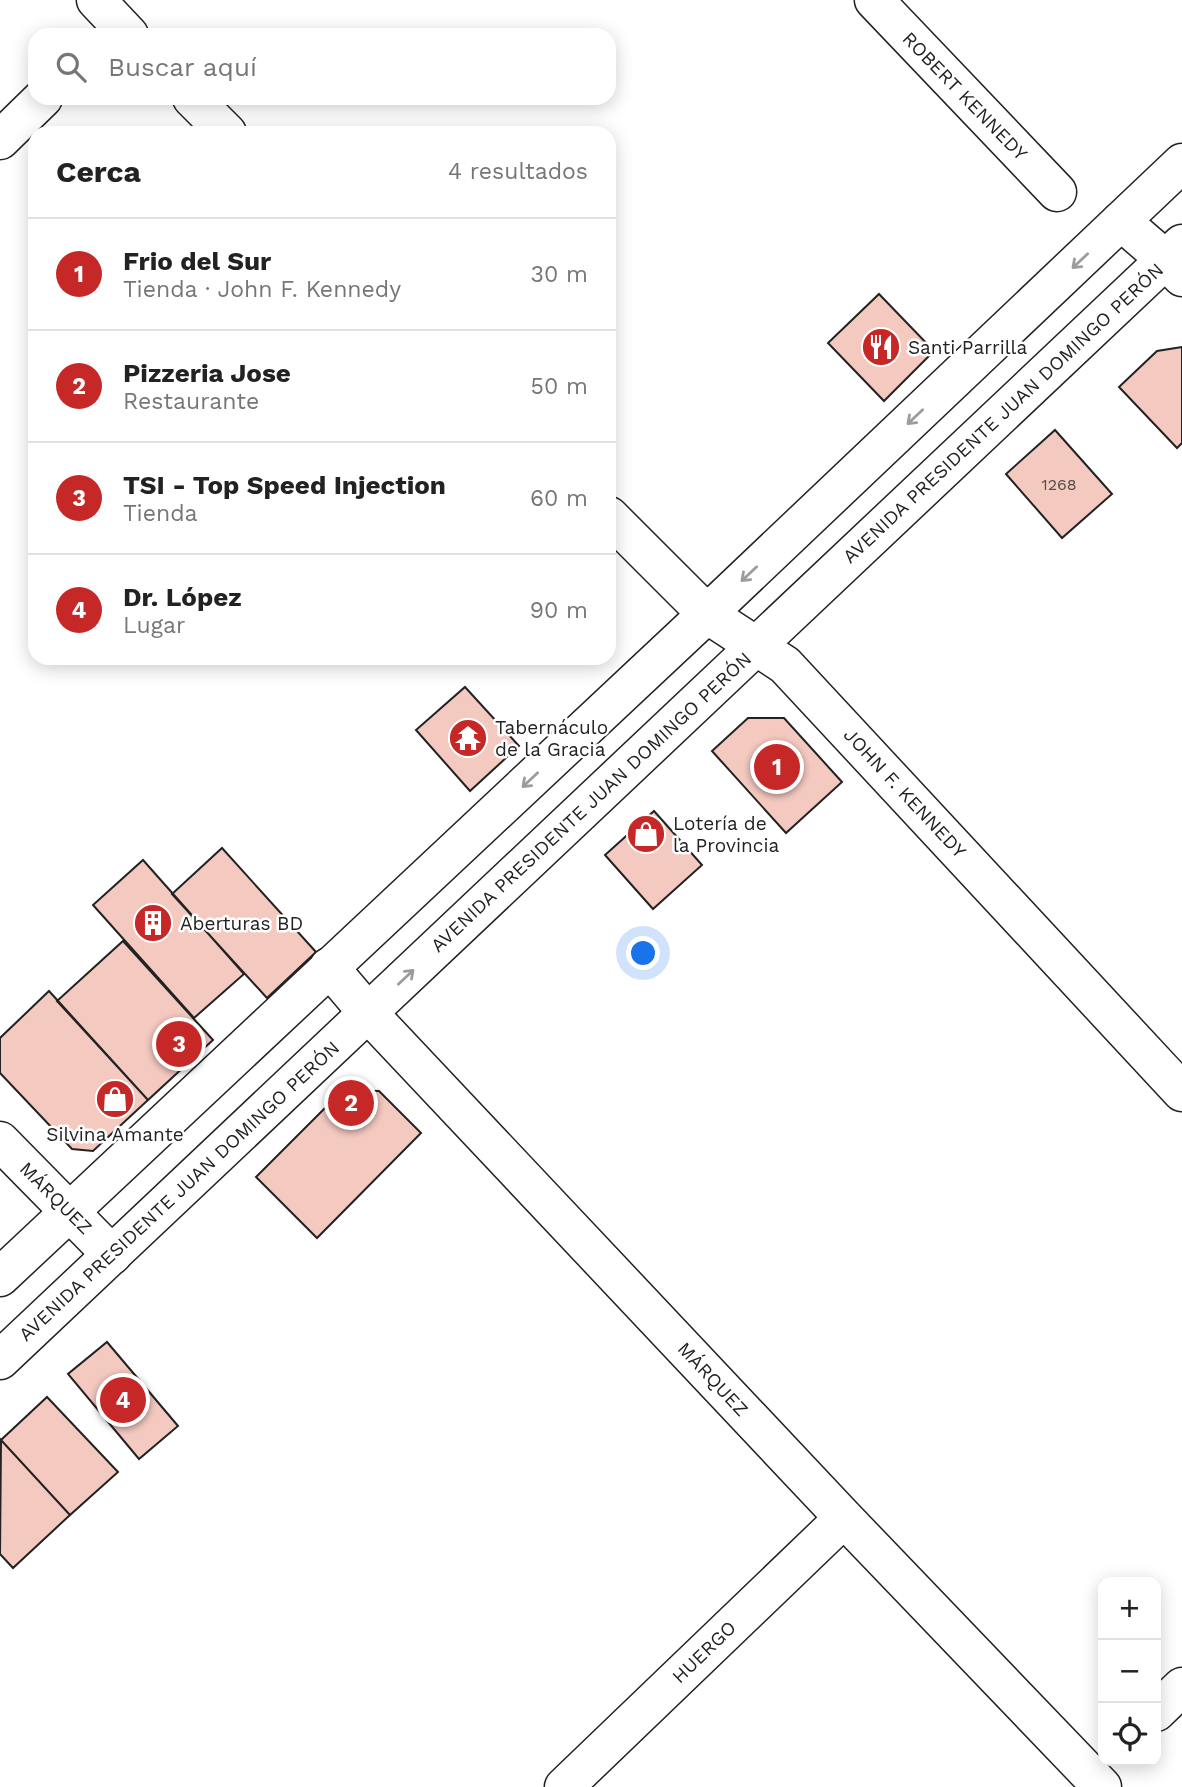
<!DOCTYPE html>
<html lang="es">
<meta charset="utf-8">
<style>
:root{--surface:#fff;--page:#f2f2f2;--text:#222;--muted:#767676;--line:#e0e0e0;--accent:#c62828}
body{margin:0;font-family:"Work Sans",sans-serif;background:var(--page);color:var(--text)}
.controls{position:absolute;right:21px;bottom:21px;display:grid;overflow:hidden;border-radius:14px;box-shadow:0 4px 18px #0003}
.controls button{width:63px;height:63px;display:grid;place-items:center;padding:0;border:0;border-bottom:2px solid var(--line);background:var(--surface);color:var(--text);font:35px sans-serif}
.you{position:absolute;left:644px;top:954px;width:24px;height:24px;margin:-18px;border:5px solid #fff;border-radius:50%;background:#1a73e8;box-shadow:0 0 0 10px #1a73e833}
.badge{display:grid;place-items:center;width:46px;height:46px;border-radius:50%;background:var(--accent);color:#fff;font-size:23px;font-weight:700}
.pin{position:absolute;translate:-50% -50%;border:4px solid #fff;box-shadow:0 2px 7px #0006}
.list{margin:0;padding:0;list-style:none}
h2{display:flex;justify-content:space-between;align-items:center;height:91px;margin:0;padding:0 28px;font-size:30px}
h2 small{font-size:23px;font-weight:400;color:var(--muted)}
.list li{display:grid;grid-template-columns:46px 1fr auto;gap:21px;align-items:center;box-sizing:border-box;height:112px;padding:0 28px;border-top:2px solid var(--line)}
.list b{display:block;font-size:26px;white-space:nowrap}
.list p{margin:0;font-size:23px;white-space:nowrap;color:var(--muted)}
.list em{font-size:23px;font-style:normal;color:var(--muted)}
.icon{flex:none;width:38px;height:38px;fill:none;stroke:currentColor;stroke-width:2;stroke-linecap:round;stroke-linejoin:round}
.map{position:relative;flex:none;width:1182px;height:1787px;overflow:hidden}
.search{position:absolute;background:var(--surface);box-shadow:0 4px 18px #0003;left:28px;top:28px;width:588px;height:77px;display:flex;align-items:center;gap:18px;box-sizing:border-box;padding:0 24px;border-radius:21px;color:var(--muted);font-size:26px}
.panel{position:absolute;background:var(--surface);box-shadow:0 4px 18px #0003;left:28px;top:126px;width:588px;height:539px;border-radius:21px}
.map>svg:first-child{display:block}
.building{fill:#f3c9c0;stroke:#222;stroke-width:2}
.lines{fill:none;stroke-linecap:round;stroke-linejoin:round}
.minor-casing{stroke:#222;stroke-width:41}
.secondary-casing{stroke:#222;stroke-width:41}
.minor{stroke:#fff;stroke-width:38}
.secondary{stroke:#fff;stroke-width:38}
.oneway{stroke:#9c9c9c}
.labels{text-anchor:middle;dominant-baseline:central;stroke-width:5;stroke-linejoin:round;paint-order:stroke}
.number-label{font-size:16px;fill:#564c4a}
.street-label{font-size:19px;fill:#222;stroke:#fff}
.poi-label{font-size:19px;fill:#222;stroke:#fff;text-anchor:start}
</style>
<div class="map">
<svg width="1182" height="1787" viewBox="0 0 1182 1787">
<rect width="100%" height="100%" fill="#fff"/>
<path class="building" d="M879,294L934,351L884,401L828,343Z
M1182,347V443L1177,448L1119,387L1157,351Z
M1055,430L1112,494L1062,538L1006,474Z
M465,687L519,746L470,791L416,730Z
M748,718H784L842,782L786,833L712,751Z
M654,811L702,865L653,909L605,855Z
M222,848L316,952L267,998L172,894Z
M143,860L244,974L194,1018L93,905Z
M123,941L213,1040L148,1100L57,1001Z
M49,991L148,1100L93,1151L72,1149L0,1073V1038Z
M343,1090L379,1091L421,1133L317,1238L256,1177Z
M107,1342L178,1426L139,1459L68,1374Z
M47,1397L118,1472L70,1515L1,1440Z
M1,1440L70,1515L13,1568L0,1554Z"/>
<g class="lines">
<g class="minor-casing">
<path id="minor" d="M96,0L129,35
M874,0L1057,192
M192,98L227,133
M0,140L43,98
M1121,221L1166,260L1182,277
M609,516L707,614L785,665L1182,1092
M329,967L368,1013L844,1518L1102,1787
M0,1141L112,1255
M1156,1712L1182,1687
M564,1787L844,1518"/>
</g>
<g class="secondary-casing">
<path id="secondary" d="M0,1277L707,614L1182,163
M0,1360L1182,244"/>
</g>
<use href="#minor" class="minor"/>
<use href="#secondary" class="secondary"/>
</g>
<defs><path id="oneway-shaft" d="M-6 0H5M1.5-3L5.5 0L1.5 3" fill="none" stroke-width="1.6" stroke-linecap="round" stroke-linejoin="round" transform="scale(1.75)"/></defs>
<g class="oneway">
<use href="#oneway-shaft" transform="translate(1080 261) rotate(137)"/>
<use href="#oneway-shaft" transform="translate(915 417) rotate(137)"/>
<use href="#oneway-shaft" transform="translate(749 574) rotate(137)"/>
<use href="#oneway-shaft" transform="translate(530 780) rotate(137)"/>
<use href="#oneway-shaft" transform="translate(406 977) rotate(-43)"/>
</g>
<defs>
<g id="restaurant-disc" transform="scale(2.0125)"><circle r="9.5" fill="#c62828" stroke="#fff"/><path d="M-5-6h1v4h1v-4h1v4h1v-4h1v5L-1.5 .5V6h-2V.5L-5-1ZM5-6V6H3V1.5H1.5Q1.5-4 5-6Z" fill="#fff"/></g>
<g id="temple-disc" transform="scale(2.0125)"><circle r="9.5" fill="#c62828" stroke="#fff"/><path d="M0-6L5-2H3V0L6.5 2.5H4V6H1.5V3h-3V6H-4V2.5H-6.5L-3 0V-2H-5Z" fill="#fff"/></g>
<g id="shop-disc" transform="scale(2.0125)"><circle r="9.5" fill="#c62828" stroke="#fff"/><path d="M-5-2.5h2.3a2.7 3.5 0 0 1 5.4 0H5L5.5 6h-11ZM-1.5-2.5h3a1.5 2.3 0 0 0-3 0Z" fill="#fff"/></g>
<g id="building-disc" transform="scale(2.0125)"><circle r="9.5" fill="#c62828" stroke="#fff"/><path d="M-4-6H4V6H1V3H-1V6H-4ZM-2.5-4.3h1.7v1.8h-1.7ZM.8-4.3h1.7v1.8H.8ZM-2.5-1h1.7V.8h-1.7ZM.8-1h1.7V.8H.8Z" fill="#fff"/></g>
</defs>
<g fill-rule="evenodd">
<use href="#restaurant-disc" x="881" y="347"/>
<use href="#temple-disc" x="468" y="738"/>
<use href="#shop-disc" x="646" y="834"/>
<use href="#building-disc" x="153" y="923"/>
<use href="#shop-disc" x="115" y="1099"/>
</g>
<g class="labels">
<g class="number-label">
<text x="1059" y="484">1268</text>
</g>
<g class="street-label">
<text transform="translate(965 96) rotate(46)">ROBERT KENNEDY</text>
<text transform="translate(1003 413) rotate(-43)">AVENIDA PRESIDENTE JUAN DOMINGO PERÓN</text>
<text transform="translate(905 793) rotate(47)">JOHN F. KENNEDY</text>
<text transform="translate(591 802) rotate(-43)">AVENIDA PRESIDENTE JUAN DOMINGO PERÓN</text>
<text transform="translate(179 1191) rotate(-43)">AVENIDA PRESIDENTE JUAN DOMINGO PERÓN</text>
<text transform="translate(56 1198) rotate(45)">MÁRQUEZ</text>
<text transform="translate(713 1379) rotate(47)">MÁRQUEZ</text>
<text transform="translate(704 1652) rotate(-44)">HUERGO</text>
</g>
<g class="poi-label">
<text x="908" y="347">Santi Parrilla</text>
<text x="495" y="727">Tabernáculo<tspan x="495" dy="22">de la Gracia</tspan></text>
<text x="673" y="823">Lotería de<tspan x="673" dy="22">la Provincia</tspan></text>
<text x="180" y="923">Aberturas BD</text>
<text x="115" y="1134" text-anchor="middle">Silvina Amante</text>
</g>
</g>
</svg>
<div class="controls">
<button>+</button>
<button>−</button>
<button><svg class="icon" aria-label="locate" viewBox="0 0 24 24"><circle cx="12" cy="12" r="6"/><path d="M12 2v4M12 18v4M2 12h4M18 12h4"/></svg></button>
</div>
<div class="you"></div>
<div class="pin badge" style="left:777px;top:767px">1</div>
<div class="pin badge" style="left:351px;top:1103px">2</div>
<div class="pin badge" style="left:179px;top:1044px">3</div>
<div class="pin badge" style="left:123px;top:1400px">4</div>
<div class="search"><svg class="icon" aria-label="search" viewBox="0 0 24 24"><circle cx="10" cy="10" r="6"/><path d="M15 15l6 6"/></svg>Buscar aquí</div>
<section class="panel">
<h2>Cerca<small>4 resultados</small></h2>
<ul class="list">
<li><span class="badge">1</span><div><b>Frio del Sur</b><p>Tienda · John F. Kennedy</p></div><em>30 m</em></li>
<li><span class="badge">2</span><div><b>Pizzeria Jose</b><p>Restaurante</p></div><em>50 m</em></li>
<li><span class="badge">3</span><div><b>TSI - Top Speed Injection</b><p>Tienda</p></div><em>60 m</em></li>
<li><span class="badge">4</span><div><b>Dr. López</b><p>Lugar</p></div><em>90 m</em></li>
</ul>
</section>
</div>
